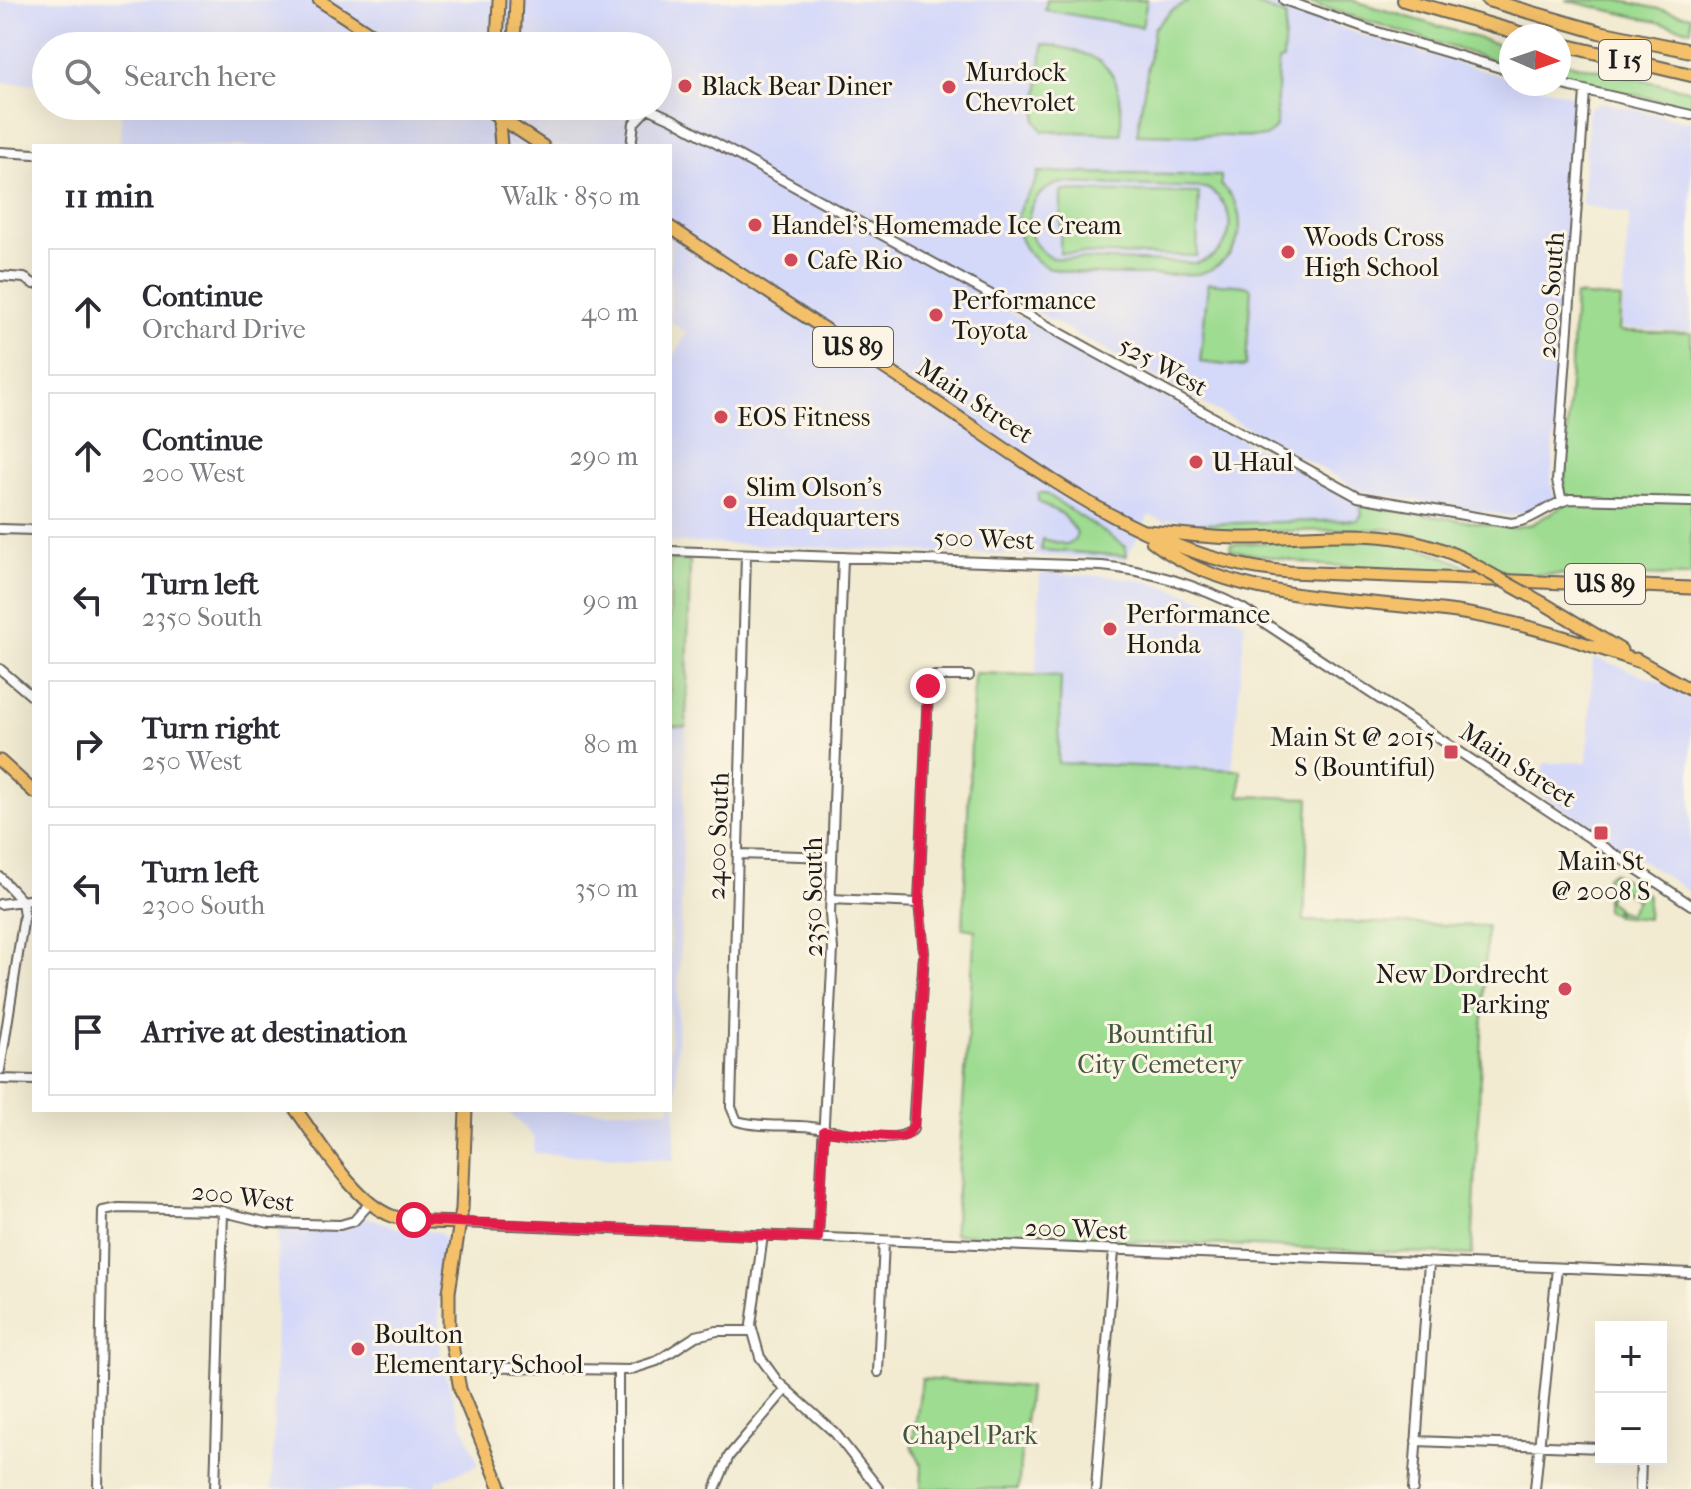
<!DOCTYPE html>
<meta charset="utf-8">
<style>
:root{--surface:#fff;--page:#f2f2f3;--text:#2b2b33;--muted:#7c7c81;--line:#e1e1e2}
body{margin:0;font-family:"IM FELL French Canon",serif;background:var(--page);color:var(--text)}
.controls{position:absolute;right:24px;bottom:24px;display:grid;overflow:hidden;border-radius:0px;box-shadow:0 8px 32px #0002}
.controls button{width:72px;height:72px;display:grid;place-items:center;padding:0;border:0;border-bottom:2px solid var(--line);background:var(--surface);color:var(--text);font:40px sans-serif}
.compass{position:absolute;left:1499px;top:24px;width:72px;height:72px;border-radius:50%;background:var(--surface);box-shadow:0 8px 32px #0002;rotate:92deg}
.stop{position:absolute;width:24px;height:24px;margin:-18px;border:6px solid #e11d48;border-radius:50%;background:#fff}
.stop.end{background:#e11d48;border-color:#fff;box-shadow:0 2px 8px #0008}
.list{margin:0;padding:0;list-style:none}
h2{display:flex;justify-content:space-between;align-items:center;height:104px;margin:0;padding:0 32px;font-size:34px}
h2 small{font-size:26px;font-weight:400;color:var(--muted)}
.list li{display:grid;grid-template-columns:52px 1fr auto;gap:24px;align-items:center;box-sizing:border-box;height:128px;margin:0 16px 16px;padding:0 16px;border:2px solid var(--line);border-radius:0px}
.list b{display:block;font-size:30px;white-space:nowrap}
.list p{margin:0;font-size:26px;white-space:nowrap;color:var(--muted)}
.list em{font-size:26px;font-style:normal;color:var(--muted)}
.icon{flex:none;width:44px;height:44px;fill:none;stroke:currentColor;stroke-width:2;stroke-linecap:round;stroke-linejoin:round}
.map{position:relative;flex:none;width:1691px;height:1489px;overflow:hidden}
.search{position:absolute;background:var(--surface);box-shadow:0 8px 32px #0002;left:32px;top:32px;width:640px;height:88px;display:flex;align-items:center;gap:20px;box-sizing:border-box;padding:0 28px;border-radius:44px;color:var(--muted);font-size:30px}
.panel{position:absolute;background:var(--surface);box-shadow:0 8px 32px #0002;left:32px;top:144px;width:640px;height:968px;border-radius:0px}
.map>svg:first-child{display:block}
.built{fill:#d4d8f9}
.green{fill:#9edc91;stroke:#5d7c56;stroke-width:2;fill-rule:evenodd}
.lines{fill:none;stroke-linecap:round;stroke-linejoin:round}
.minor-casing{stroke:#67645c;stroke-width:12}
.major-casing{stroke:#67645c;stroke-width:15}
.highway-casing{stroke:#67645c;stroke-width:16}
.minor{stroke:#fff;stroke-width:8}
.major{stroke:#f4c16a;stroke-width:11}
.highway{stroke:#f4c16a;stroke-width:12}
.major-bridge-casing{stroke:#67645c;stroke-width:15;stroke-linecap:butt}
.major-bridge{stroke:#f4c16a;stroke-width:11}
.route{stroke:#e11d48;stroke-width:10}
.poi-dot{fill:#d1495b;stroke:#fcf5e5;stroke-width:3}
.labels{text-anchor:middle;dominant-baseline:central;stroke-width:6;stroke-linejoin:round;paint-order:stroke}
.shield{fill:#fcf5e5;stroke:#5f5d58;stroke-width:2}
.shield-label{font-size:24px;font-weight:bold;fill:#1c1c1c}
.poi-label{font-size:26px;fill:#1c1c1c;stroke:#fcf5e5;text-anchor:start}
.street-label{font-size:26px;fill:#1c1c1c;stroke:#fcf5e5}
.park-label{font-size:26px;fill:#43563f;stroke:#fcf5e5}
</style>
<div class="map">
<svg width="1691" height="1489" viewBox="0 0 1691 1489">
<rect width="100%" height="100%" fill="#fcf5e5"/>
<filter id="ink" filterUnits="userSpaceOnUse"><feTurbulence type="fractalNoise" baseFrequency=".0125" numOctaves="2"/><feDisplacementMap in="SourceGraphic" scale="16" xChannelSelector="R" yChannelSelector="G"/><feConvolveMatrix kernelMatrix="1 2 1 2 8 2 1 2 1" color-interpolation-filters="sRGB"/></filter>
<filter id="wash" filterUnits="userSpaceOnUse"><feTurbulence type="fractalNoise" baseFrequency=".006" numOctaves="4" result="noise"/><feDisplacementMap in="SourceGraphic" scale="32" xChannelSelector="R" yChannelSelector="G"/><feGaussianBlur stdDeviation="1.8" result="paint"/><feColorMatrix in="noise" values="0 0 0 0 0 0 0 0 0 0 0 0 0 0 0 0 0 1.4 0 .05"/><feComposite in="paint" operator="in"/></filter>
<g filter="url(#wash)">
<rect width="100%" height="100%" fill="#f2ebd2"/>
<path class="built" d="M0,0H1261L1365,36L1511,79V84H1528L1568,94L1575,100L1578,109L1551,483L1554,497L1530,511L1511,516L1364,492L1006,295L1005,309L1360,505L1363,514L1358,520L1232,526L1168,519L1166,522L1149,515L1126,559L670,542V365L686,332L670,321V146H120L121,106H658V46H46V84L0,83Z
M1602,102L1691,122V331L1621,328L1629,214L1582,205L1589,108Z
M1040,573L1110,576L1151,582L1203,599L1245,623L1232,769L1058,763L1061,676L1036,675Z
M1593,657L1659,681L1691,698V893L1540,793L1544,763L1587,762Z
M670,726L686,727L674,1160L534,1153V1137L506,1110H670Z
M368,1217L396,1228L438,1232L446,1240L438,1304L441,1356L455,1406L479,1465L437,1481L436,1489H272L278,1229H347Z"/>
<path class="green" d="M1047,0H1147L1142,27L1045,10Z
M1190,0H1242L1286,16L1283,60L1278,61L1276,127L1266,137L1137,134L1154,28L1171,11Z
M1301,0H1351L1511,48V66Z
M1565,0H1618L1691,16V30Z
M1043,44C1106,54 1124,67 1121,134L1043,131L1036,121Z
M1559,61L1691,91V107L1559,79Z
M1038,172L1221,176V185C1255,214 1241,265 1197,274C1167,275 1074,277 1050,268C1030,261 1017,241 1017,220C1018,200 1037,189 1038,172ZM1061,183L1206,188C1241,206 1236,254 1197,263L1052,258C1017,240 1022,192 1061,183Z
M1061,191L1199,193L1197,256L1060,253Z
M1208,283L1248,286L1251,289L1246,365L1243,367L1200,362Z
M1575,295L1621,299L1619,331L1691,333V576L1509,574L1435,539L1389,529L1242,532L1193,528L1194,524L1358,520L1362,514L1360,505L1511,528L1532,524L1563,506Z
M1038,493H1045L1125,546L1127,556L1041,550L1043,539L1067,545L1075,540L1077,532L1062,514L1038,502Z
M1356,539L1407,542L1460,563L1465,566V572L1319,565L1230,550L1231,544Z
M670,560L690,561L686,727L670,726Z
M974,673L1061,676L1058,763L1241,770L1240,796L1309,798L1304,921L1487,926L1472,1255L954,1234L975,930L963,928Z
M1613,872L1648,895L1647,919L1615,916L1618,910L1628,914L1637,900L1617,886L1607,900L1617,908L1613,914L1606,910V877Z
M922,1379L1029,1387L1018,1489H921L922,1466L912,1447Z"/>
</g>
<g filter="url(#ink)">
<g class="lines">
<g class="minor-casing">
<path id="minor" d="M1284,0L1367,29L1511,71
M1559,84L1691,115
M631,146L634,123L648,108L672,119L1358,497L1511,523C1534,521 1548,504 1570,499L1691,502
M0,152L34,154
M0,276L24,278L34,284
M1562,501L1557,481L1585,91
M0,529L34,530
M670,551L1102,566C1153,571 1197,585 1242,608L1691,905
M746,554L731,1107L737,1121C760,1128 787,1124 811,1127C834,1129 896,1149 913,1129L924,953L919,903L928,690L935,676H969
M0,669L34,698
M738,854L832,857
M0,877L22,901L34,899
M831,899L919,903
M0,904L22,901L24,916L0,1070
M0,1079L34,1080
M460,1223L1691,1273
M763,1235L751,1325L760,1357L778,1382L835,1433L879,1489
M818,1238L833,949L830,914L843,557
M454,1367L629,1370L657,1361L696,1336L717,1331H752
M618,1371V1489
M878,1372L884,1241
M1416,1441L1601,1448
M98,1489L103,1211L119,1208L216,1210L269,1223L340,1225L354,1221L370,1203
M215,1489L223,1211
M715,1489L729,1456L786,1389
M1096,1489L1114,1250
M1413,1489L1429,1263
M1535,1489L1557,1268
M1640,1489L1641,1459"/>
</g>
<g class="major-casing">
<path id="major" d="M319,0L389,46
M497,46L499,0
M514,46L516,0
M482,106L543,146
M498,106L501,146
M670,227C754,284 839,338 924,394C1037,468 1148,561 1289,572L1691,588
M1147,531C1182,534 1217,539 1252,538C1329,537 1392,524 1464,559
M1152,541C1229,604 1368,598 1463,613C1524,623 1582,642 1640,662
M1543,603L1621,650
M1636,659L1691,690
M0,761L34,792
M296,1110C320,1142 354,1202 392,1216C413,1223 438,1222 460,1223
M466,1110L462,1209L449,1292V1328L460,1389L501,1489"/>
</g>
<g class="highway-casing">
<path id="highway" d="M1404,0L1530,36
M1488,0L1599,32L1691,51
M1559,44L1691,75"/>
</g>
<use href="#minor" class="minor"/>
<use href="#major" class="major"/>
<use href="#highway" class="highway"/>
<g class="major-bridge-casing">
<path id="major-bridge" d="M1464,559L1543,603"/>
</g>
<use href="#major-bridge" class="major-bridge"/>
</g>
</g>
<g class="lines" filter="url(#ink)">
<path class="route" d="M414,1220L818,1238L824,1131L899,1137L907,1135L914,1125L924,953L919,903L928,686"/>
</g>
<g class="poi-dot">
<circle cx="685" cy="86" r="8"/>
<circle cx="949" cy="87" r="8"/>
<circle cx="755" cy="225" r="8"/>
<circle cx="1288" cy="252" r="8"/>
<circle cx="791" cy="260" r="8"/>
<circle cx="936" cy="315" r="8"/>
<circle cx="721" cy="417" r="8"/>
<circle cx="1196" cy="462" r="8"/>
<circle cx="730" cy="502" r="8"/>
<circle cx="1110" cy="629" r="8"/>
<rect x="1443" y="744" width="16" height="16" rx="4"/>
<rect x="1593" y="825" width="16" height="16" rx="4"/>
<circle cx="1565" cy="989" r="8"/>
<circle cx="358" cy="1349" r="8"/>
</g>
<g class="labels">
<g class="shield">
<rect x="1599" y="40" width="52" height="40" rx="6"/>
<rect x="813" y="327" width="80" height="40" rx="6"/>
<rect x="1565" y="564" width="80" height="40" rx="6"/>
</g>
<g class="shield-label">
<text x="1625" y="60">I 15</text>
<text x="853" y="347">US 89</text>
<text x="1605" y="584">US 89</text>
</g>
<g class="poi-label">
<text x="965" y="72">Murdock<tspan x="965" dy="30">Chevrolet</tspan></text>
<text x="701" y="86">Black Bear Diner</text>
<text x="771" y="225">Handel's Homemade Ice Cream</text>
<text x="1304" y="237">Woods Cross<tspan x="1304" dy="30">High School</tspan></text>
<text x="807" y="260">Cafe Rio</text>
<text x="952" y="300">Performance<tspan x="952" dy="30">Toyota</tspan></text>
<text x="737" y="417">EOS Fitness</text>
<text x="1212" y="462">U-Haul</text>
<text x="746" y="487">Slim Olson's<tspan x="746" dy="30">Headquarters</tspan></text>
<text x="1126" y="614">Performance<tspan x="1126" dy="30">Honda</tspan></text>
<text x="1435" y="737" text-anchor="end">Main St @ 2015<tspan x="1435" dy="30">S (Bountiful)</tspan></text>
<text x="1601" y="861" text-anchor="middle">Main St<tspan x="1601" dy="30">@ 2008 S</tspan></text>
<text x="1549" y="974" text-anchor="end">New Dordrecht<tspan x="1549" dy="30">Parking</tspan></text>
<text x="374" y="1334">Boulton<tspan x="374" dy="30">Elementary School</tspan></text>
</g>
<g class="street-label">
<text transform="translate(1551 295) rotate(-86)">2000 South</text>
<text transform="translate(1163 366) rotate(29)">525 West</text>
<text transform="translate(975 401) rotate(33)">Main Street</text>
<text transform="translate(984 539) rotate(2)">500 West</text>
<text transform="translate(1518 765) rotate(33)">Main Street</text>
<text transform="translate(718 836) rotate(-88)">2400 South</text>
<text transform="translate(813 897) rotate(-90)">2350 South</text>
<text transform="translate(243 1197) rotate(7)">200 West</text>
<text transform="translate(1076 1229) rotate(2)">200 West</text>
</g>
<g class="park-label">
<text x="1160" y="1034">Bountiful<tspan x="1160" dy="30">City Cemetery</tspan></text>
<text x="970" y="1435">Chapel Park</text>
</g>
</g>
</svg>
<div class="controls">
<button>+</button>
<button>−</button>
</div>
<svg class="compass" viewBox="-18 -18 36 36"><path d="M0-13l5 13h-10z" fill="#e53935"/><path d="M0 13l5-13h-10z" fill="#7c7c81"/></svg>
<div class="stop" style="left:414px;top:1220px"></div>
<div class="stop end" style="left:928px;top:686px"></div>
<div class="search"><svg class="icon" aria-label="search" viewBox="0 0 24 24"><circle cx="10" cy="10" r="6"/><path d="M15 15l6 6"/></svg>Search here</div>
<section class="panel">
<h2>11 min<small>Walk · 850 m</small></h2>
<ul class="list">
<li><svg class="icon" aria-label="ahead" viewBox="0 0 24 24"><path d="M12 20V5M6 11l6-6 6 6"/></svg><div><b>Continue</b><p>Orchard Drive</p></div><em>40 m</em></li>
<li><svg class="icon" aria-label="ahead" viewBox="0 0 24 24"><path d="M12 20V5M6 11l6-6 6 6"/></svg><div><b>Continue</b><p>200 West</p></div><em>290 m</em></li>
<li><svg class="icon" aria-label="left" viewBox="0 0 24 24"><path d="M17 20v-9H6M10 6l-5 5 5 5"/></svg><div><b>Turn left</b><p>2350 South</p></div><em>90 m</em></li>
<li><svg class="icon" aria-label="right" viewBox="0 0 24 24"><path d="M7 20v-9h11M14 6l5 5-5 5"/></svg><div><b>Turn right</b><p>250 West</p></div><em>80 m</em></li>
<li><svg class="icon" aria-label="left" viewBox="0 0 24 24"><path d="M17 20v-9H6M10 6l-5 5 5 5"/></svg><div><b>Turn left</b><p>2300 South</p></div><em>350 m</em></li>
<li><svg class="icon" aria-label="arrive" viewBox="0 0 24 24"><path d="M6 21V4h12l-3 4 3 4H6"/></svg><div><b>Arrive at destination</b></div></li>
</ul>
</section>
</div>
